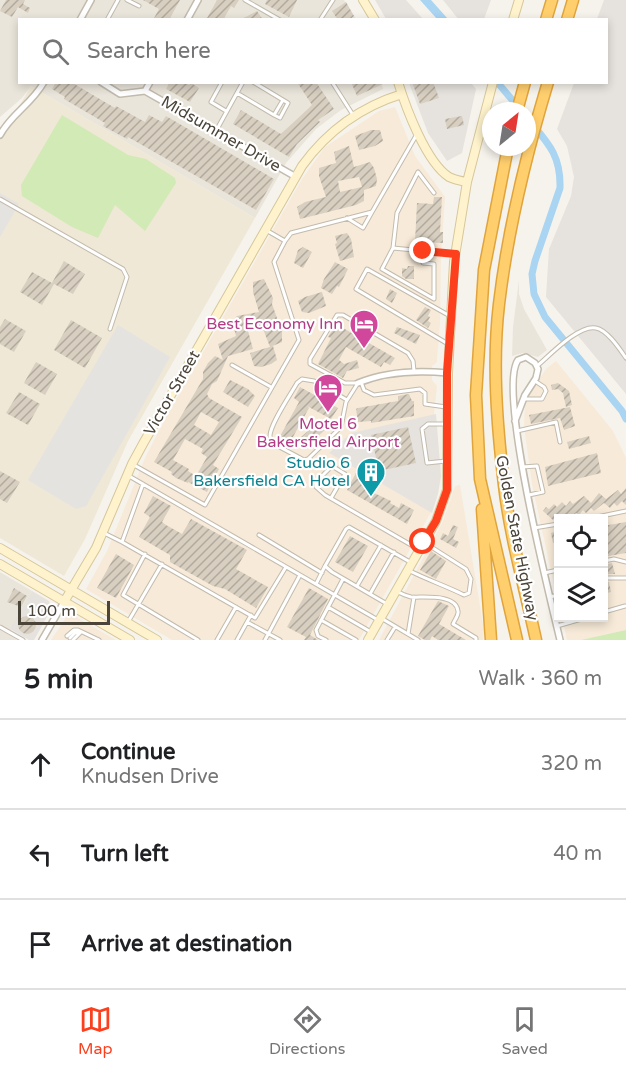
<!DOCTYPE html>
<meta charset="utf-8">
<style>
:root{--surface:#fff;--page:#f6f6f6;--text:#202124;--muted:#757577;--line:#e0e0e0;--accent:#fc3f1d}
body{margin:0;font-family:"Varela Round",sans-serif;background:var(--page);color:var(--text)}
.controls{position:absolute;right:18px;bottom:18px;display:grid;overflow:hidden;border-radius:0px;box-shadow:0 3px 9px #0003}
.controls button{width:54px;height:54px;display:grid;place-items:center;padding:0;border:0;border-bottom:2px solid var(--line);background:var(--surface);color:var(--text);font:30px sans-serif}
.compass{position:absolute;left:482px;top:102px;width:54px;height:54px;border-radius:50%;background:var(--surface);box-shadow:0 3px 9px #0003;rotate:30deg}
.scale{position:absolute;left:18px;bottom:15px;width:92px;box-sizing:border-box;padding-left:6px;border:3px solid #4b4439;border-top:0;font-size:16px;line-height:21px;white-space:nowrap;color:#4b4439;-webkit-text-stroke:4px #fff;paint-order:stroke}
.stop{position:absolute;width:18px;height:18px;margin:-14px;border:4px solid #fc3f1d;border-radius:50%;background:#fff}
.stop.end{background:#fc3f1d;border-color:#fff;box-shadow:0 2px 6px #0008}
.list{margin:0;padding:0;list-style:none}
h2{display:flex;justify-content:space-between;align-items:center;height:78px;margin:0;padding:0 24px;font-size:26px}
h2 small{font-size:20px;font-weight:400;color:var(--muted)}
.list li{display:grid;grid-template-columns:39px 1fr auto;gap:18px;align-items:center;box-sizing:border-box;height:90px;padding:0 24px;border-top:2px solid var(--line)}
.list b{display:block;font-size:22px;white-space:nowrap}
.list p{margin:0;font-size:20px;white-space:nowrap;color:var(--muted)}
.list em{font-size:20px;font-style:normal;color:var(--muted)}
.icon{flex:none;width:33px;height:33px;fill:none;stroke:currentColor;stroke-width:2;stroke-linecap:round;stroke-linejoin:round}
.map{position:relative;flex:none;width:626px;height:640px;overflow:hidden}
.search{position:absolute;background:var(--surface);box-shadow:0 3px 9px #0003;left:18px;right:18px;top:18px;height:66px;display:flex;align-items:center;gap:15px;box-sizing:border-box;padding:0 21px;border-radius:0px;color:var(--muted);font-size:22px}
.sheet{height:348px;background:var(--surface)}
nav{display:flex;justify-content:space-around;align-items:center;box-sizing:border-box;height:84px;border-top:2px solid var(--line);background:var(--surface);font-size:16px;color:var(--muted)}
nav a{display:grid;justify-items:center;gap:3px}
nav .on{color:var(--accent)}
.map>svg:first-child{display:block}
.residential{fill:#eae5da}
.commercial{fill:#f7ead8}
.industrial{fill:#e6e2dd}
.education{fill:#efe8d6}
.grass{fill:#d2eab5}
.parking{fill:#e5e3e0}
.water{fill:#a9d4f2}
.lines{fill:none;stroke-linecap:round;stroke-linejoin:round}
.canal{stroke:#a9d4f2;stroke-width:7}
.building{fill:url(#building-hatch);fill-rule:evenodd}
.lane-casing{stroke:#c2bbae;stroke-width:5}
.street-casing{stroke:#c2bbae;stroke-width:8}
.secondary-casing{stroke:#d6c79b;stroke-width:10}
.highway-casing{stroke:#e0a43c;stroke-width:13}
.lane{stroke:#fff;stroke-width:3}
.street{stroke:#fff;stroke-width:5}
.secondary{stroke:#fff3cd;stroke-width:8}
.highway{stroke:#ffcf6e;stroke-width:10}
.route{stroke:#fc3f1d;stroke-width:8}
.labels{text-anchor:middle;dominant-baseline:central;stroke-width:4.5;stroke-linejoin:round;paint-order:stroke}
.street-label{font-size:16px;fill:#4b4439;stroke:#fff}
.hotel-label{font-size:16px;fill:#b23c85;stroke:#fff;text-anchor:end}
.culture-label{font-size:16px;fill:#0d838f;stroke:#fff;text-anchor:end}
</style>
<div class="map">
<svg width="626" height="640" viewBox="0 0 626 640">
<defs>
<pattern id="building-hatch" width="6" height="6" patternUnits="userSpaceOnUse" patternTransform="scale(1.5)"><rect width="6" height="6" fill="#d8cfc1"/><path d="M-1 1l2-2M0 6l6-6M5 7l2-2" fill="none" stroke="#b1aa9e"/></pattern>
</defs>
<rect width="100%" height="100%" fill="#f6f3ec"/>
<path class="residential" d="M0,0H344L356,19L20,20V82H381L383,89L341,110L316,129L286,163L255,218L31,86L22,98L0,117Z
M519,280V294L524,309L547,350L538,357L523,353L512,356L513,327Z
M0,572L32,591L8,634L17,640H0Z"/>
<path class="commercial" d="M395,107L415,156L445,197L441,255L440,323L437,359V362L432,366V380L437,386L434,415L351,433L329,453L431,512L359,640H172L86,589L107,551L145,458L166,417L302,179L325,147L379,111Z
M556,361L613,431L626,458V630L581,640H567L562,618H604V518H558V603L532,484L524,427L525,401L546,369Z
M460,485L484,630L483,640H379L443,521L455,486Z
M69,613L116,640H51Z"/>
<path class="industrial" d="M375,0H406L423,19H386Z
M443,0H491L484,19L459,20Z
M604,0H626V394L546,297L549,249L571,196L574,177L567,146L557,129L574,83L606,82V20L597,19Z
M409,83H471L476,89L462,153L447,161L428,133Z
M436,414L441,476L438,494L432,513L329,453L351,433Z
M32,591L49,601L52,608L34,640H29L10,629Z"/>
<path class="education" d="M31,86L255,218L128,441L85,539L64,576L0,538V139Z"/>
<path class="grass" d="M62,115L128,155L146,159L175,178L176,183L145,231L115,205L98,238L72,227L22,196L21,185Z
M626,630V640H581Z"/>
<path class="parking" d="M0,193L19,204L0,237Z
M118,325L170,357L86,506L76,509L28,480Z"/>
<path class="water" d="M420,0H431L448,19H437Z"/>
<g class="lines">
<path class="canal" d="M497,82L520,109
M527,118C547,142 561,154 560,188L535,261L532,274L534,294L545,317L622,411L626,419"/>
</g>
<path class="building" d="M6,0H25L23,4L30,8L28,13L18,7L12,17L0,11Z
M143,0H180L169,20H153L159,9Z
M217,0H239L234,8L231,6L223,20H206Z
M267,0H297L289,17L265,4Z
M346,2L354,16L349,20H338L332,11Z
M257,11L263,20H240Z
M56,82H71L115,108L116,106L145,122L149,115L162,122L166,116L274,179L256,210L128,137L127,139L103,126L105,123L64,99L65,97L52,89Z
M170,82H184L189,85L191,83L199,88L190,102L166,89Z
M297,82H316L334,109L318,120L320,122L297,144L289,157L233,124L241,110L281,134L312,105Z
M351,82H387L357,96Z
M412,82H433L439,98L420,104Z
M462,116L464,125L447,129L445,119Z
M371,130H380L383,141L375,146L359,150L355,136Z
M349,146L354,167L370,162L374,168L377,179L376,186L364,190V201L356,205L300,219L297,207L305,202L326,197L319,176V168L336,163L334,152ZM359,177L362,187L340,192L338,181Z
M434,197H442L440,232H443V243L415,242L417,203L433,204Z
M347,233L351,239L354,257L340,261L335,244L337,243L335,236Z
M303,247L312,252L303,268L294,263L298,250Z
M64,261L85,274L73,294L54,284L42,305L20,292L32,272L52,283Z
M335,262L348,269L339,287L337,286L332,294L321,288L324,279Z
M408,266H414V279H406L402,276V268L407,269Z
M264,279L273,298L272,304L282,332V342L270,347L262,326L248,331L253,349L228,356L217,381L212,384L207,394L209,398L242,417L213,465L219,469L207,492L188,482V483L176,478L171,474L172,472L154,462L203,379V372L208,363L215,356L223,360L218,344L236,336L232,321L237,316L259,312L253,292V282ZM201,412L219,422L211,435L194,425ZM185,439L203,449L201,453L207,457L196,476L188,471L189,469L173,460Z
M390,289L397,293L392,303L386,299Z
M322,292L326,306L309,313L302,312L298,301L305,297Z
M425,307L431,310L428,316L430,317L428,321L431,323L428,328L416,320Z
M5,319L26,331L14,352L0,344V327Z
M71,320L102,338L85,368L54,350Z
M336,324L395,358L390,365L384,362L381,367L346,347L339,360L344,364L357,360L359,368L347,371L343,378L318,364L331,338L328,337Z
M397,327L420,335L416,344L394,333Z
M273,346L277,360L271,364L261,367L254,366L250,353Z
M36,362L57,374L45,395L24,383Z
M230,380L248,389L255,396L248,407L223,392Z
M558,383L569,391L572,405L566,407L563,393L558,389L552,390L551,385Z
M300,387L338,408L331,419L307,406L309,408L289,444L279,438L299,402L294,398Z
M19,392L40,404L28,425L6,413Z
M409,394L412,401H414V416L371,423V421L358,422L356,409L358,408L398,401V396Z
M570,407L575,426L564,430L560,418L531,424L529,415Z
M320,420L327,428L306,447L299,439Z
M408,427L416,463L379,471L371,435Z
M589,436L591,443L569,449L567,442Z
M597,453L601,473L548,486L545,467Z
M0,471L20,482L7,503L0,499Z
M356,473L366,481L364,486L375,492L374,493L391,501L390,503L399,508L401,503L414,510L407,524L347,490Z
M626,488V505L622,501L617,506L614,503L610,508L604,503L594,511L591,508L586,513L583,510L579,515L576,513L572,517L569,514L564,519L558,515L553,520L543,511L546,507L549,509L554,504L557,507L562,502L566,506L570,501L573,504L584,496L591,503L599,493L606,499L618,490L621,494Z
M153,496L171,506L162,522L166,525L182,534L191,519L247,550L236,569L268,587L256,608L225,589L213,586L170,562V555L139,537L150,517L144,513Z
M626,522V553L603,557V547H605L603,526Z
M453,525L458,527L453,539L459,542L456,548L440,539L443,533L448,536Z
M558,531V542L553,543L551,533Z
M350,536L368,546L353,572L335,562Z
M431,551L446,561L436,579L420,570Z
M116,554L134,565L116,598L97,588Z
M612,563L615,574H603V565Z
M603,582H609L611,592L603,594Z
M14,588L27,596L21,607L7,602Z
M309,588L328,599L310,635L318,640H304L306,637L287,627Z
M438,601L449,606L439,624L466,640H438L432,636L430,640H425L418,636Z
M18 625a9 9 0 1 1 18 0a9 9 0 1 1-18 0Z"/>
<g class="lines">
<g class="lane-casing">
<path id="lane" d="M127,0L139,6
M245,0L280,20
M107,20L118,0
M320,20L333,0
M222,82L211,102L226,111
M332,82L353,115
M237,93L274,115L283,100L253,82
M274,115L280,118L288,103L283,100
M216,131L243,82
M434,193L418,172L397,213L393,248L454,254
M0,199L123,269L127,277L110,329
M347,218L363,228L372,212
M285,241L291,233L372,212L417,134
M393,248L382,269L434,299V264L423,263V251
M448,344L356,289L367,269L450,316
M232,365L271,387
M537,366C549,356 579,324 596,328C607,330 619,348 626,358
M361,382L364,390L374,395L420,389L425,393V404L446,407
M358,383H345L310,364V359L337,315H343L408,353L413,361L414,371
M524,399H542L546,391L544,387L535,381
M347,400L314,381L302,379L297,383C291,394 270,424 270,436C270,440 272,441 274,444L304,460L308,459L341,427L346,402L358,383
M517,431L556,422L560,442
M446,461L427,463L422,429L428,424H446
M134,465L205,505L299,340L274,262L285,241L266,230
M522,467L537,466L543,492L529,495
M129,476L378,620
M331,498L345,474L332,466L317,481L316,487L325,495L418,549
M592,518L626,511
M534,528L558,524
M104,533L122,542L143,484
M259,535L322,573
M122,542L255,618L286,567
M145,554L123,595L198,640
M604,561L614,559L626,562
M410,571C428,580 446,586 464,595L469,593L471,579L466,569L425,543
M544,573L558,570
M604,578H626
M316,584L325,566
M357,586L381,545
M398,592C402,594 407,596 411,597C422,598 456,593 458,611C459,615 455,619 453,624L476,638V640
M370,594L394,552
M550,597L558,595
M387,604L332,572L325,566L346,529L349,527L410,562
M328,607L371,632
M604,612L625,606
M381,618L418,640
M321,620L356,640
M128,622L162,564
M247,622L280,640
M557,626L585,618
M0,627L23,640
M408,634L414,597
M67,636L74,630H78L99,640
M70,638L75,633L80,632
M73,640L80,633
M217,640L236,607
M237,640L251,615
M265,640L300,575
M326,640L318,636L316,630L343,579
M387,640L395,627"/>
</g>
<g class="street-casing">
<path id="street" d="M80,20L91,0
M187,20L198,0
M101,82L120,94L145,91
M145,91L296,177
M145,91L150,82
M0,135C12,113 31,105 44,82
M358,383C387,371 417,370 448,373
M515,421L525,395L536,378L538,369L535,363L526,357L518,360C497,389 550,597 560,640
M42,640L64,602"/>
</g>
<g class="secondary-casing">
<path id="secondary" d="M363,0L375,20
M513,20L519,0
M398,82C406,108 426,162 449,177C455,180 461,181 467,182
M0,548L157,640
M0,564L130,640
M64,602L96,548L132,464L144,442L302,166C328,130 360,107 402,94
M368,640L436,521L447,490L448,373L454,262L467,182L493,82"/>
</g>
<g class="highway-casing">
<path id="highway" d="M546,20L552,0
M567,20L573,0
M517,111L525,82
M508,147L484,270L476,395L480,479L517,640
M482,509L491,640
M536,640C525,589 510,537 504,485C497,425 492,363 499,304C508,228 526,155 548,82"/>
</g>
<use href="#lane" class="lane"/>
<use href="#street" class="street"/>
<use href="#secondary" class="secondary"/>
<use href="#highway" class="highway"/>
</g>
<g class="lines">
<path class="route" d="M423,251L456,254L447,373V490L436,521L423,542"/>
</g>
<defs>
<g id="hotel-pin" transform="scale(1.5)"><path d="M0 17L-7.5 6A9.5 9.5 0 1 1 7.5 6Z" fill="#d1479c" stroke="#fff"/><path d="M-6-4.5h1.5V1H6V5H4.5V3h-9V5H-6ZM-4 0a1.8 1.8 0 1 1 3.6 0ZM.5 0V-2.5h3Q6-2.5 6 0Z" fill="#fff"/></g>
<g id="building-pin" transform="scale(1.5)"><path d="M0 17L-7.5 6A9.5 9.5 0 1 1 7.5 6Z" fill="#0f9aa8" stroke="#fff"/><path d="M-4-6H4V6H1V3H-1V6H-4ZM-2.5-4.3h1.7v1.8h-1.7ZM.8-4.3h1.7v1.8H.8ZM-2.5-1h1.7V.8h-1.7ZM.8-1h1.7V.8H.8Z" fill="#fff"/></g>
</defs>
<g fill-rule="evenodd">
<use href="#hotel-pin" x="364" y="324"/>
<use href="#hotel-pin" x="328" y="388"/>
<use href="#building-pin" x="371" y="472"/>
</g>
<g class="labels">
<g class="street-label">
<text transform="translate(221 134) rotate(30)">Midsummer Drive</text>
<text transform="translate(172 393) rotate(-60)">Victor Street</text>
<text transform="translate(517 538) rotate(79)">Golden State Highway</text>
</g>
<g class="hotel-label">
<text x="343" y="324">Best Economy Inn</text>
<text x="328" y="424" text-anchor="middle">Motel 6<tspan x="328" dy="18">Bakersfield Airport</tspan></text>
</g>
<g class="culture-label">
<text x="350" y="463">Studio 6<tspan x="350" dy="18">Bakersfield CA Hotel</tspan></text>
</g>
</g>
</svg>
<div class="controls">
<button><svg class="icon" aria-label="locate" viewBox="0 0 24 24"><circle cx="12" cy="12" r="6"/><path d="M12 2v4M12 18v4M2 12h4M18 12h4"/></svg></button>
<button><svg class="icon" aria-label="layers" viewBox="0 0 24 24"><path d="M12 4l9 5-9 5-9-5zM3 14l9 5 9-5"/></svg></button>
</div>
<svg class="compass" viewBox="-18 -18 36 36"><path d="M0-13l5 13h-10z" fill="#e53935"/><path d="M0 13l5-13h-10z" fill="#757577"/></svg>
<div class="scale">100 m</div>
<div class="stop" style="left:423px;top:542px"></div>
<div class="stop end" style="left:423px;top:251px"></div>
<div class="search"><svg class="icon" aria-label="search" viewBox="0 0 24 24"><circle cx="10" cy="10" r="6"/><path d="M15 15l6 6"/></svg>Search here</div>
</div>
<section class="sheet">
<h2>5 min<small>Walk · 360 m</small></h2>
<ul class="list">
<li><svg class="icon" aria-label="ahead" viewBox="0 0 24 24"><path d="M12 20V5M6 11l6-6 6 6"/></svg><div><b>Continue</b><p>Knudsen Drive</p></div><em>320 m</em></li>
<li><svg class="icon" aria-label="left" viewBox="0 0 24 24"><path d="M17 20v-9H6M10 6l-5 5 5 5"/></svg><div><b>Turn left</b></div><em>40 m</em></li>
<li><svg class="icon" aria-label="arrive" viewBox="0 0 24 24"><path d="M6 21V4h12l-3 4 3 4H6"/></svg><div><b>Arrive at destination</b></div></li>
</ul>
</section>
<nav>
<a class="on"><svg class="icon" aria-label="map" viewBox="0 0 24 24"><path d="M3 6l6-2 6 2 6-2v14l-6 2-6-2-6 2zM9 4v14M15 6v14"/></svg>Map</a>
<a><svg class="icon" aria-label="directions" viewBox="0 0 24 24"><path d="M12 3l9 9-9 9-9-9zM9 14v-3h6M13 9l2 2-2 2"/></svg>Directions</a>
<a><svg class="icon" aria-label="saved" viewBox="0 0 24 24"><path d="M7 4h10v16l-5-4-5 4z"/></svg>Saved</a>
</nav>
